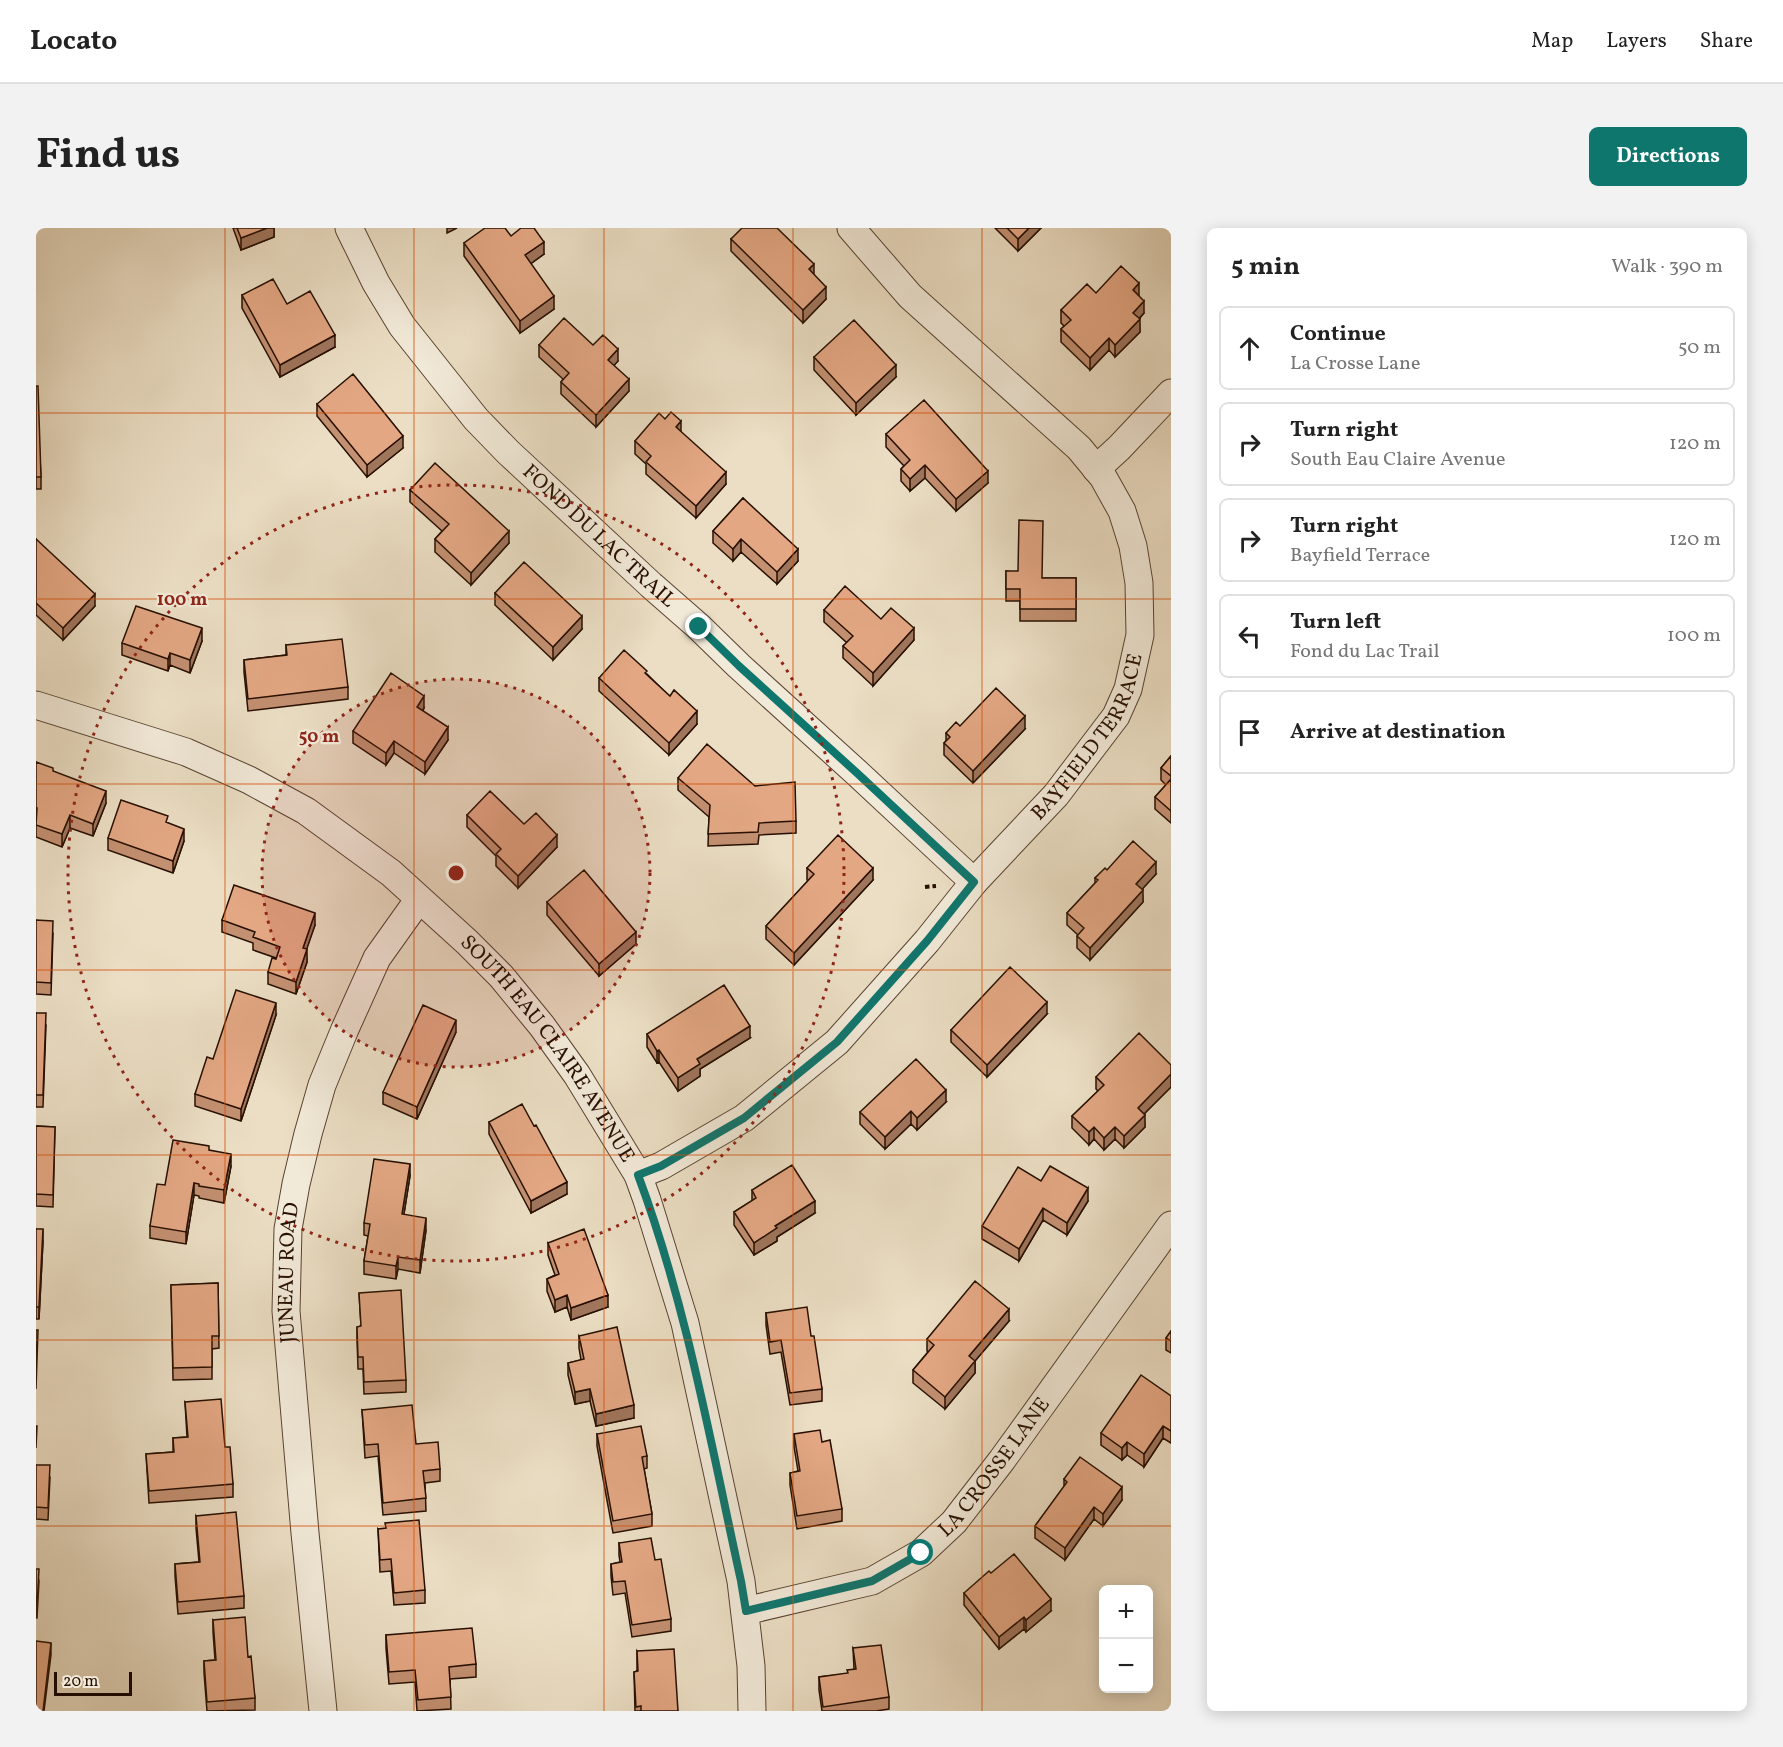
<!DOCTYPE html>
<meta charset="utf-8">
<style>
:root{--surface:#fff;--page:#f2f2f2;--text:#222;--muted:#767676;--line:#e0e0e0;--accent:#0f766e}
body{margin:0;font-family:Vollkorn,serif;background:var(--page);color:var(--text)}
.controls{position:absolute;right:18px;bottom:18px;display:grid;overflow:hidden;border-radius:9px;box-shadow:0 3px 15px #0003}
.controls button{width:54px;height:54px;display:grid;place-items:center;padding:0;border:0;border-bottom:2px solid var(--line);background:var(--surface);color:var(--text);font:30px sans-serif}
.scale{position:absolute;left:18px;bottom:15px;width:78px;box-sizing:border-box;padding-left:6px;border:3px solid #270f00;border-top:0;font-size:16px;line-height:21px;white-space:nowrap;color:#270f00;-webkit-text-stroke:4px #f2ead9;paint-order:stroke}
.stop{position:absolute;width:18px;height:18px;margin:-14px;border:4px solid #0f766e;border-radius:50%;background:#fff}
.stop.end{background:#0f766e;border-color:#fff;box-shadow:0 2px 6px #0008}
.list{margin:0;padding:0;list-style:none}
h2{display:flex;justify-content:space-between;align-items:center;height:78px;margin:0;padding:0 24px;font-size:26px}
h2 small{font-size:20px;font-weight:400;color:var(--muted)}
.list li{display:grid;grid-template-columns:39px 1fr auto;gap:18px;align-items:center;box-sizing:border-box;height:84px;margin:0 12px 12px;padding:0 12px;border:2px solid var(--line);border-radius:9px}
.list b{display:block;font-size:22px;white-space:nowrap}
.list p{margin:0;font-size:20px;white-space:nowrap;color:var(--muted)}
.list em{font-size:20px;font-style:normal;color:var(--muted)}
.icon{flex:none;width:33px;height:33px;fill:none;stroke:currentColor;stroke-width:2;stroke-linecap:round;stroke-linejoin:round}
.map{position:relative;flex:none;width:1135px;height:1483px;overflow:hidden;border-radius:9px}
header{display:flex;align-items:center;gap:36px;box-sizing:border-box;height:84px;padding:0 30px;background:var(--surface);border-bottom:2px solid var(--line)}
header strong{font-size:28px}
nav{display:flex;gap:33px;margin-inline-start:auto;font-size:21px}
.intro{display:flex;align-items:center;justify-content:space-between;box-sizing:border-box;height:144px;padding:0 36px}
h1{margin:0;font-size:42px}
.button{padding:15px 27px;border-radius:9px;background:var(--accent);color:#fff;font-size:21px;font-weight:700}
main{display:flex;gap:36px;padding:0 36px}
aside{flex:1;background:var(--surface);border-radius:9px;box-shadow:0 3px 15px #0003}
.map>svg:first-child{display:block}
.lines{fill:none;stroke-linecap:round;stroke-linejoin:round}
.minor-casing{stroke:#584331;stroke-width:29}
.path{stroke:#270f00;stroke-width:4;stroke-dasharray:4.5 3;stroke-linecap:butt}
.minor{stroke:#f2ead9;stroke-width:27}
.wall{fill:#c39071;stroke:#270f00;stroke-width:1.5}
.shaded-wall{fill:#9f755c;stroke:#270f00;stroke-width:1.5}
.building{fill:#e3a783;stroke:#270f00;stroke-width:1.5}
.route{stroke:#0f766e;stroke-width:8}
.grid{fill:none;stroke:#d5520b;stroke-width:1.5;stroke-opacity:0.55}
.ring{fill:none;stroke:#8f2418;stroke-width:3;stroke-dasharray:3 6}
.labels{text-anchor:middle;dominant-baseline:central;stroke-width:4.5;stroke-linejoin:round;paint-order:stroke}
.street-label{font-size:21px;fill:#270f00;stroke:#f2ead9}
.centre{fill:#8f2418;stroke:#f2ead9;stroke-width:3}
.ring-label{font-size:18px;text-anchor:middle;font-weight:bold;fill:#8f2418;stroke:#f2ead9;stroke-width:4.5;stroke-linejoin:round;paint-order:stroke}
</style>
<header>
<strong>Locato</strong>
<nav><a>Map</a><a>Layers</a><a>Share</a></nav>
</header>
<div class="intro"><h1>Find us</h1><a class="button">Directions</a></div>
<main>
<div class="map">
<svg width="1135" height="1483" viewBox="0 0 1135 1483">
<rect width="100%" height="100%" fill="#ebdec4"/>
<filter id="stains"><feTurbulence type="fractalNoise" baseFrequency=".00333" numOctaves="4"/><feColorMatrix values="0 0 0 0 .2 0 0 0 0 .09 0 0 0 0 .02 0 0 0 .5 -.17"/></filter>
<radialGradient id="worn" r=".72"><stop offset=".6" stop-color="#630" stop-opacity="0"/><stop offset="1" stop-color="#630" stop-opacity=".3"/></radialGradient>
<g class="lines">
<g class="minor-casing">
<g id="minor">
<path id="s1" d="M313,0L340,55L366,98L440,191L472,224L615,357L663,399L703,438L821,545L938,654"/>
<path d="M1060,241L1083,220L1135,165"/>
<path id="s2" d="M0,477L150,524L213,552L270,583L355,645L431,714L465,748L506,798L541,847L602,947L611,972L649,1095L705,1353L715,1438L716,1483"/>
<path id="s3" d="M602,947L625,938L708,890L801,814L891,713L938,654L1020,567L1080,488L1092,461L1104,407L1103,355L1097,318L1086,283L1067,249L1043,220L874,68L815,0"/>
<path id="s4" d="M709,1383L836,1353L885,1325L918,1294L966,1232L1135,997"/>
<path id="s5" d="M287,1483L269,1305L250,1083L252,1001L260,956L272,906L286,857L309,801L341,730L383,671"/>
</g>
</g>
<path class="path" d="M889,659L900,658"/>
<use href="#minor" class="minor"/>
</g>
<path class="wall" d="M197,0H238V9L205,22Z
M959,0H1005L982,23Z
M475,8L508,26L494,36L518,81L484,105L428,28V15Z
M695,11L778,47L790,71L767,95L695,23Z
M1060,65L1103,68L1108,85L1103,91L1104,104L1079,129L1073,122L1054,142L1025,114V101L1028,98L1025,95V82Z
M206,67L251,76L299,119L244,149L206,80Z
M503,117H557L582,133L578,137L593,163L560,199L525,166V154L527,151L503,129Z
M778,129L860,149L820,187L778,142Z
M0,158L5,249V261H0Z
M281,176L367,220L331,249L281,188Z
M645,204L690,256L660,290L610,246V236L599,226V213Z
M850,206L952,255L920,283L889,250L874,263L865,253V241L868,238L850,219Z
M374,262L473,315L435,357L399,324V311L406,303L374,274Z
M707,270L762,333L741,356L705,324L697,333L677,315V303Z
M0,311L59,378L27,412L0,387Z
M970,343L1006,350H1040V393H984V373H970Z
M459,365L546,401L517,432L459,377Z
M788,382L845,391L878,412L837,458L807,430V418L811,415L788,394Z
M166,413L154,445L134,437L132,443L86,427V415Z
M250,417L312,459V471L212,483L208,444V432L250,427Z
M611,446L661,496L633,527L563,463V450Z
M388,480L387,483L412,512L389,546L358,525L350,537L317,515V503Z
M924,498L989,501L937,555L908,527V515L910,513V505Z
M1135,528V595L1119,581V569L1130,557L1125,552V540Z
M0,534L17,543L70,575L57,608L34,600L26,619L0,609Z
M642,550L719,558L760,593V605L723,607L722,616L672,618L673,589L642,562Z
M431,587L488,596L521,619L482,660L460,638V628L431,599Z
M132,595L148,613L137,645L72,622V610Z
M771,640L837,652L758,737L730,711V698L772,653L771,652Z
M1071,642L1120,646L1106,661L1107,674L1054,732L1041,720V708L1042,707L1031,697V685L1059,655V650Z
M511,674L600,716L563,748L511,687Z
M0,692L17,705L15,767L0,766Z
M186,692L279,697L270,721L271,734L260,766L232,756V744L240,730L217,722V715L186,704Z
M0,785L10,797L7,879H0Z
M1011,786L951,849L915,814V802Z
M240,787L205,893L159,878V866L177,831Z
M420,804L381,891L347,876V864Z
M611,806L714,810L664,841V848L642,863L623,834L621,835L611,819Z
M1060,849L1135,859L1108,886L1109,899L1088,920L1079,911L1068,922L1058,911L1053,917L1036,900V888L1062,863L1060,861Z
M910,874L881,902L875,896L849,921L824,896V884Z
M453,894L498,898L531,966L495,985L453,906Z
M0,898L19,899L17,979L0,978Z
M173,922L195,938L188,975L163,970V968L158,967L150,1016L114,1010V998L129,957Z
M374,948L368,986L390,1002L384,1045L362,1041L360,1051L328,1046V1033L332,1008L328,1007V995Z
M1005,953L1052,973L1031,1007L1007,992L983,1033L946,1011V998Z
M716,962L779,985L741,1009V1013L718,1027L698,997V984L716,973Z
M0,1001L7,1013L3,1091H0Z
M512,1015L572,1079L535,1092L531,1079L519,1084L511,1063V1051L519,1047L512,1027Z
M182,1055L183,1120L176,1121V1151L137,1152L135,1057Z
M323,1065L370,1152V1164L328,1166L327,1141H322L321,1111V1099L325,1098Z
M730,1085L775,1108L786,1161V1173L754,1177L745,1124L734,1126L730,1097Z
M973,1093L939,1133V1145L909,1181L877,1155V1142L892,1124L891,1123V1111Z
M1135,1103V1125L1130,1122V1110Z
M543,1108L598,1190L560,1198L554,1173L539,1176L532,1147V1135L545,1132L543,1120Z
M1135,1168V1215L1127,1210L1108,1239L1091,1227L1086,1232L1065,1217V1205Z
M149,1174L189,1219L197,1256V1269L113,1275L110,1226L137,1224V1210L151,1209Z
M326,1182L380,1216L404,1241V1253L389,1255L390,1283L347,1287L342,1228L329,1230Z
M561,1206L611,1228V1240L608,1241L616,1286V1298L577,1305L561,1218Z
M758,1206L786,1214L806,1281V1293L761,1301L754,1257V1245L762,1243L758,1219Z
M0,1237L14,1249L12,1292L0,1291Z
M1028,1251L1086,1272L1067,1298L1058,1291L1029,1332L999,1310V1298L1028,1259Z
M160,1288L208,1368V1380L142,1386L139,1348V1336L163,1334L160,1300Z
M342,1301L389,1362V1375L358,1377L355,1343L344,1344Z
M583,1315L619,1332L635,1391V1403L596,1409L589,1365L577,1367L575,1348V1336L584,1334L583,1327Z
M0,1341L3,1353L1,1390H0Z
M928,1365L1015,1383L990,1404L988,1401L963,1421L928,1377Z
M177,1392L212,1429L219,1470V1482L171,1483L168,1445V1433L179,1432L177,1404Z
M350,1407L440,1436V1449L414,1451L415,1481L381,1483L379,1454L353,1456L350,1420Z
M817,1420L853,1469V1481L840,1483H786L783,1462V1449L811,1446L818,1441Z
M601,1423L642,1483H599L598,1444L601,1443Z"/>
<path class="shaded-wall" d="M231,0H238V9L205,22V10Z
M411,0H421L411,5Z
M993,0H1005L982,23V11Z
M508,14V26L489,40V27Z
M778,36V48L773,41Z
M1103,55V68L1097,62Z
M790,59V71L767,95V82Z
M518,68V81L484,105V93Z
M1108,73V85L1097,97V85Z
M1104,91V104L1079,129V117Z
M299,107V119L244,149V137Z
M1073,110V122L1054,142V130Z
M582,121V133L572,144V132Z
M860,137V149L820,187V175Z
M593,151V163L560,199V187Z
M645,193V205L640,199Z
M367,208V220L331,249V237Z
M889,237V250L874,263V251Z
M952,243V255L920,283V271Z
M690,244V256L660,290V278Z
M473,303V315L435,357V345Z
M705,311V324L697,333V321Z
M762,321V333L741,356V344Z
M59,366V378L27,412V400Z
M546,388V401L517,432V419Z
M166,400V413L154,445V432Z
M878,400V412L837,458V445Z
M134,425V437L132,443V431Z
M388,468V480L381,491V479Z
M661,483V496L633,527V515Z
M989,488V501L937,555V543Z
M412,499V512L389,546V534Z
M358,513V525L350,537V525Z
M70,563V575L57,608V596Z
M34,587V600L26,619V606Z
M148,601V613L137,645V633Z
M521,607V619L482,660V648Z
M1120,634V646L1100,668V656Z
M837,640V652L758,737V725Z
M1107,662V674L1054,732V720Z
M279,685V697L267,732V720Z
M600,704V716L563,748V736Z
M271,721V734L260,766V754Z
M1011,774V786L951,849V837Z
M240,775V787L205,893V881Z
M420,792V804L381,891V879Z
M714,798V810L664,841V848L642,863V850L661,831Z
M623,822V834L621,835V823Z
M1135,846V859L1102,892V880Z
M910,862V874L881,902V890Z
M875,883V896L849,921V909Z
M1109,887V899L1088,920V908Z
M1058,899V911L1053,917V904Z
M1079,899V911L1068,922V910Z
M195,926V938L188,975V962Z
M374,936V948L366,998V986Z
M531,954V966L495,985V973Z
M158,955V967L150,1016V1004Z
M1052,960V973L1031,1007V995Z
M779,973V985L741,1009V1013L718,1027V1015L739,998Z
M1007,980V992L983,1033V1021Z
M390,990V1002L384,1045V1032Z
M7,1001V1013L3,1091V1079Z
M362,1029V1041L360,1051V1038Z
M531,1067V1079L519,1084V1072Z
M572,1067V1079L535,1092V1080Z
M973,1081V1093L939,1133V1145L909,1181V1169L933,1128Z
M554,1161V1173L539,1176V1164Z
M598,1177V1190L560,1198V1186Z
M1127,1198V1210L1108,1239V1226Z
M1091,1214V1227L1086,1232V1220Z
M1086,1259V1272L1067,1298V1286Z
M1058,1279V1291L1029,1332V1320Z
M1015,1371V1383L990,1404V1392Z
M988,1389V1401L963,1421V1409Z
M15,1415V1427L8,1483H7Z"/>
<path class="building" d="M201,0H231L205,10Z
M449,0H469L475,8L485,0H498L508,14L489,27L518,68L484,93L428,15Z
M706,0H741L778,36L773,41L790,59L767,82L695,11Z
M971,0H993L982,11Z
M1085,38L1103,55L1097,62L1108,73L1097,85L1104,91L1079,117L1073,110L1054,130L1025,101L1035,92L1025,82L1051,56L1060,65Z
M237,51L251,76L274,63L299,107L244,137L206,67Z
M528,90L557,117L567,107L582,121L572,132L593,151L560,187L525,154L533,145L503,117Z
M818,92L860,137L820,175L778,129Z
M317,146L367,208L331,237L281,176Z
M0,158H2L5,249H0Z
M888,172L952,243L920,271L889,237L874,251L865,241L874,232L850,206Z
M635,184L645,193L640,199L690,244L660,278L610,234L615,228L599,213L623,185L629,191Z
M399,235L473,303L435,345L399,311L413,296L374,262Z
M707,270L762,321L741,344L705,311L697,321L677,303Z
M983,292L1007,293L1006,350H1040V381H984V361H970V343H982Z
M0,311L59,366L27,400L0,375Z
M488,334L546,388L517,419L459,365Z
M809,358L845,391L855,380L878,400L837,445L807,418L817,408L788,382Z
M100,378L166,400L154,432L134,425L132,431L86,415Z
M306,411L312,459L212,471L208,432L251,427L250,417Z
M588,422L611,443L609,445L634,468L638,462L661,483L633,515L563,450Z
M355,445L388,468L381,479L412,499L389,534L358,513L350,525L317,503Z
M960,460L989,488L937,543L908,515L914,509L910,505L920,494L924,498Z
M671,516L719,558L759,554L760,593L723,595L722,604L672,606L674,577L642,550Z
M1135,528V548L1125,540Z
M0,534L17,540V543L70,563L57,596L34,587L26,606L0,597L1,580H0Z
M1135,551V583L1119,569Z
M454,563L488,596L500,585L521,607L482,648L460,626L465,621L431,587Z
M85,572L132,588L130,594L148,601L137,633L72,610Z
M802,607L837,640L758,725L730,698L778,646L771,640Z
M1097,613L1120,634L1100,656L1107,662L1054,720L1041,708L1048,700L1031,685L1062,652L1059,650L1069,640L1071,642Z
M548,642L600,704L563,736L511,674Z
M198,657L279,685L267,720L271,721L260,754L232,744L236,730L240,731L244,719L217,709L219,704L186,692Z
M0,692L17,693L15,755L0,754Z
M974,739L1011,774L951,837L915,802Z
M688,757L714,798L661,831L664,836L642,850L623,822L621,823L611,806Z
M200,762L240,775L205,881L159,866L171,829L177,831Z
M387,777L420,792L381,879L347,864Z
M0,785H10L7,867H0Z
M1103,805L1135,837V846L1102,880L1109,887L1088,908L1079,899L1068,910L1058,899L1053,904L1036,888L1068,857L1060,849Z
M880,831L910,862L881,890L875,883L849,909L824,884Z
M486,876L498,898L500,897L531,954L495,973L453,894Z
M0,898L19,899L17,967L0,966Z
M137,912L173,918V922L195,926L188,962L163,958V956L158,955L150,1004L114,998L121,956L129,957Z
M338,931L374,936L366,986L390,990L384,1032L362,1029L360,1038L328,1033L334,996L328,995Z
M756,937L779,973L739,998L741,1000L718,1015L698,984L720,970L716,962Z
M1014,938L1052,960L1031,995L1007,980L983,1021L946,998L982,939L1005,953Z
M0,1001H7L3,1079H0Z
M548,1001L572,1067L535,1080L531,1067L519,1072L511,1051L523,1046L512,1015Z
M939,1053L973,1081L933,1128L939,1133L909,1169L877,1142L898,1117L891,1111Z
M182,1055L183,1108H176V1139L137,1140L135,1057Z
M365,1062L370,1152L328,1154L327,1129H322L321,1099L325,1098L323,1065Z
M771,1079L775,1108H778L786,1161L754,1165L745,1112L734,1114L730,1085Z
M581,1099L598,1177L560,1186L554,1161L539,1164L532,1135L548,1131L543,1108Z
M0,1102H2L0,1161Z
M1135,1103V1113L1130,1110Z
M1105,1147L1135,1168V1203L1127,1198L1108,1226L1091,1214L1086,1220L1065,1205Z
M185,1171L189,1219H194L197,1256L113,1263L110,1226L138,1224L137,1210L152,1209L149,1174Z
M376,1177L380,1216L402,1214L404,1241L387,1243L390,1270L347,1275L342,1216L329,1217L326,1182Z
M0,1198H1L0,1220Z
M605,1198L611,1228L606,1229L616,1286L577,1293L561,1206Z
M784,1202L786,1214L794,1212L806,1281L761,1288L754,1245L764,1243L758,1206Z
M1044,1229L1086,1259L1067,1286L1058,1279L1029,1320L999,1298L1031,1254L1028,1251Z
M0,1237H14L12,1280L0,1279Z
M200,1284L208,1368L142,1374L139,1336L164,1334L160,1288Z
M383,1292L389,1362L358,1365L355,1331L344,1332L342,1301L350,1300L349,1295Z
M615,1310L619,1332L625,1331L635,1391L596,1397L589,1353L577,1354L575,1336L586,1334L583,1315Z
M978,1326L1015,1371L990,1392L988,1389L963,1409L928,1365L953,1343L955,1345Z
M0,1341H3L1,1378H0Z
M209,1389L212,1429L215,1428L219,1470L171,1474L168,1433L180,1432L177,1392Z
M436,1400L440,1436L413,1439L415,1469L382,1472L379,1442L353,1444L350,1407Z
M0,1413L15,1415L7,1483H0Z
M845,1417L853,1469L787,1479L783,1449L812,1445L811,1442L820,1441L817,1420Z
M638,1421L642,1483H605V1478L600,1479L598,1444L602,1443L601,1423Z"/>
<g class="lines">
<path class="route" d="M663,399L703,438L821,545L938,654L891,713L801,814L708,890L625,938L602,947C651,1078 675,1217 705,1353L710,1383L836,1353L885,1325"/>
</g>
<path class="grid" d="M189,0V1483M378,0V1483M568,0V1483M757,0V1483M946,0V1483M0,185H1135M0,371H1135M0,556H1135M0,742H1135M0,927H1135M0,1112H1135M0,1298H1135"/>
<circle cx="420" cy="645" r="194" fill="#8f2418" fill-opacity=".12"/>
<g class="ring">
<circle cx="420" cy="645" r="194"/>
<circle cx="420" cy="645" r="388"/>
</g>
<g class="labels">
<g class="street-label">
<text stroke="none"><textPath href="#s1" startOffset="400">FOND DU LAC TRAIL</textPath></text>
<text stroke="none"><textPath href="#s3" startOffset="638">BAYFIELD TERRACE</textPath></text>
<text stroke="none"><textPath href="#s2" startOffset="633">SOUTH EAU CLAIRE AVENUE</textPath></text>
<text stroke="none"><textPath href="#s5" startOffset="440">JUNEAU ROAD</textPath></text>
<text stroke="none"><textPath href="#s4" startOffset="300">LA CROSSE LANE</textPath></text>
</g>
</g>
<circle cx="420" cy="645" r="9" class="centre"/>
<g class="ring-label">
<text x="146" y="377">100 m</text>
<text x="283" y="514">50 m</text>
</g>
<rect width="100%" height="100%" filter="url(#stains)"/>
<rect width="100%" height="100%" fill="url(#worn)"/>
</svg>
<div class="controls">
<button>+</button>
<button>−</button>
</div>
<div class="scale">20 m</div>
<div class="stop" style="left:885px;top:1325px"></div>
<div class="stop end" style="left:663px;top:399px"></div>
</div>
<aside>
<h2>5 min<small>Walk · 390 m</small></h2>
<ul class="list">
<li><svg class="icon" aria-label="ahead" viewBox="0 0 24 24"><path d="M12 20V5M6 11l6-6 6 6"/></svg><div><b>Continue</b><p>La Crosse Lane</p></div><em>50 m</em></li>
<li><svg class="icon" aria-label="right" viewBox="0 0 24 24"><path d="M7 20v-9h11M14 6l5 5-5 5"/></svg><div><b>Turn right</b><p>South Eau Claire Avenue</p></div><em>120 m</em></li>
<li><svg class="icon" aria-label="right" viewBox="0 0 24 24"><path d="M7 20v-9h11M14 6l5 5-5 5"/></svg><div><b>Turn right</b><p>Bayfield Terrace</p></div><em>120 m</em></li>
<li><svg class="icon" aria-label="left" viewBox="0 0 24 24"><path d="M17 20v-9H6M10 6l-5 5 5 5"/></svg><div><b>Turn left</b><p>Fond du Lac Trail</p></div><em>100 m</em></li>
<li><svg class="icon" aria-label="arrive" viewBox="0 0 24 24"><path d="M6 21V4h12l-3 4 3 4H6"/></svg><div><b>Arrive at destination</b></div></li>
</ul>
</aside>
</main>
